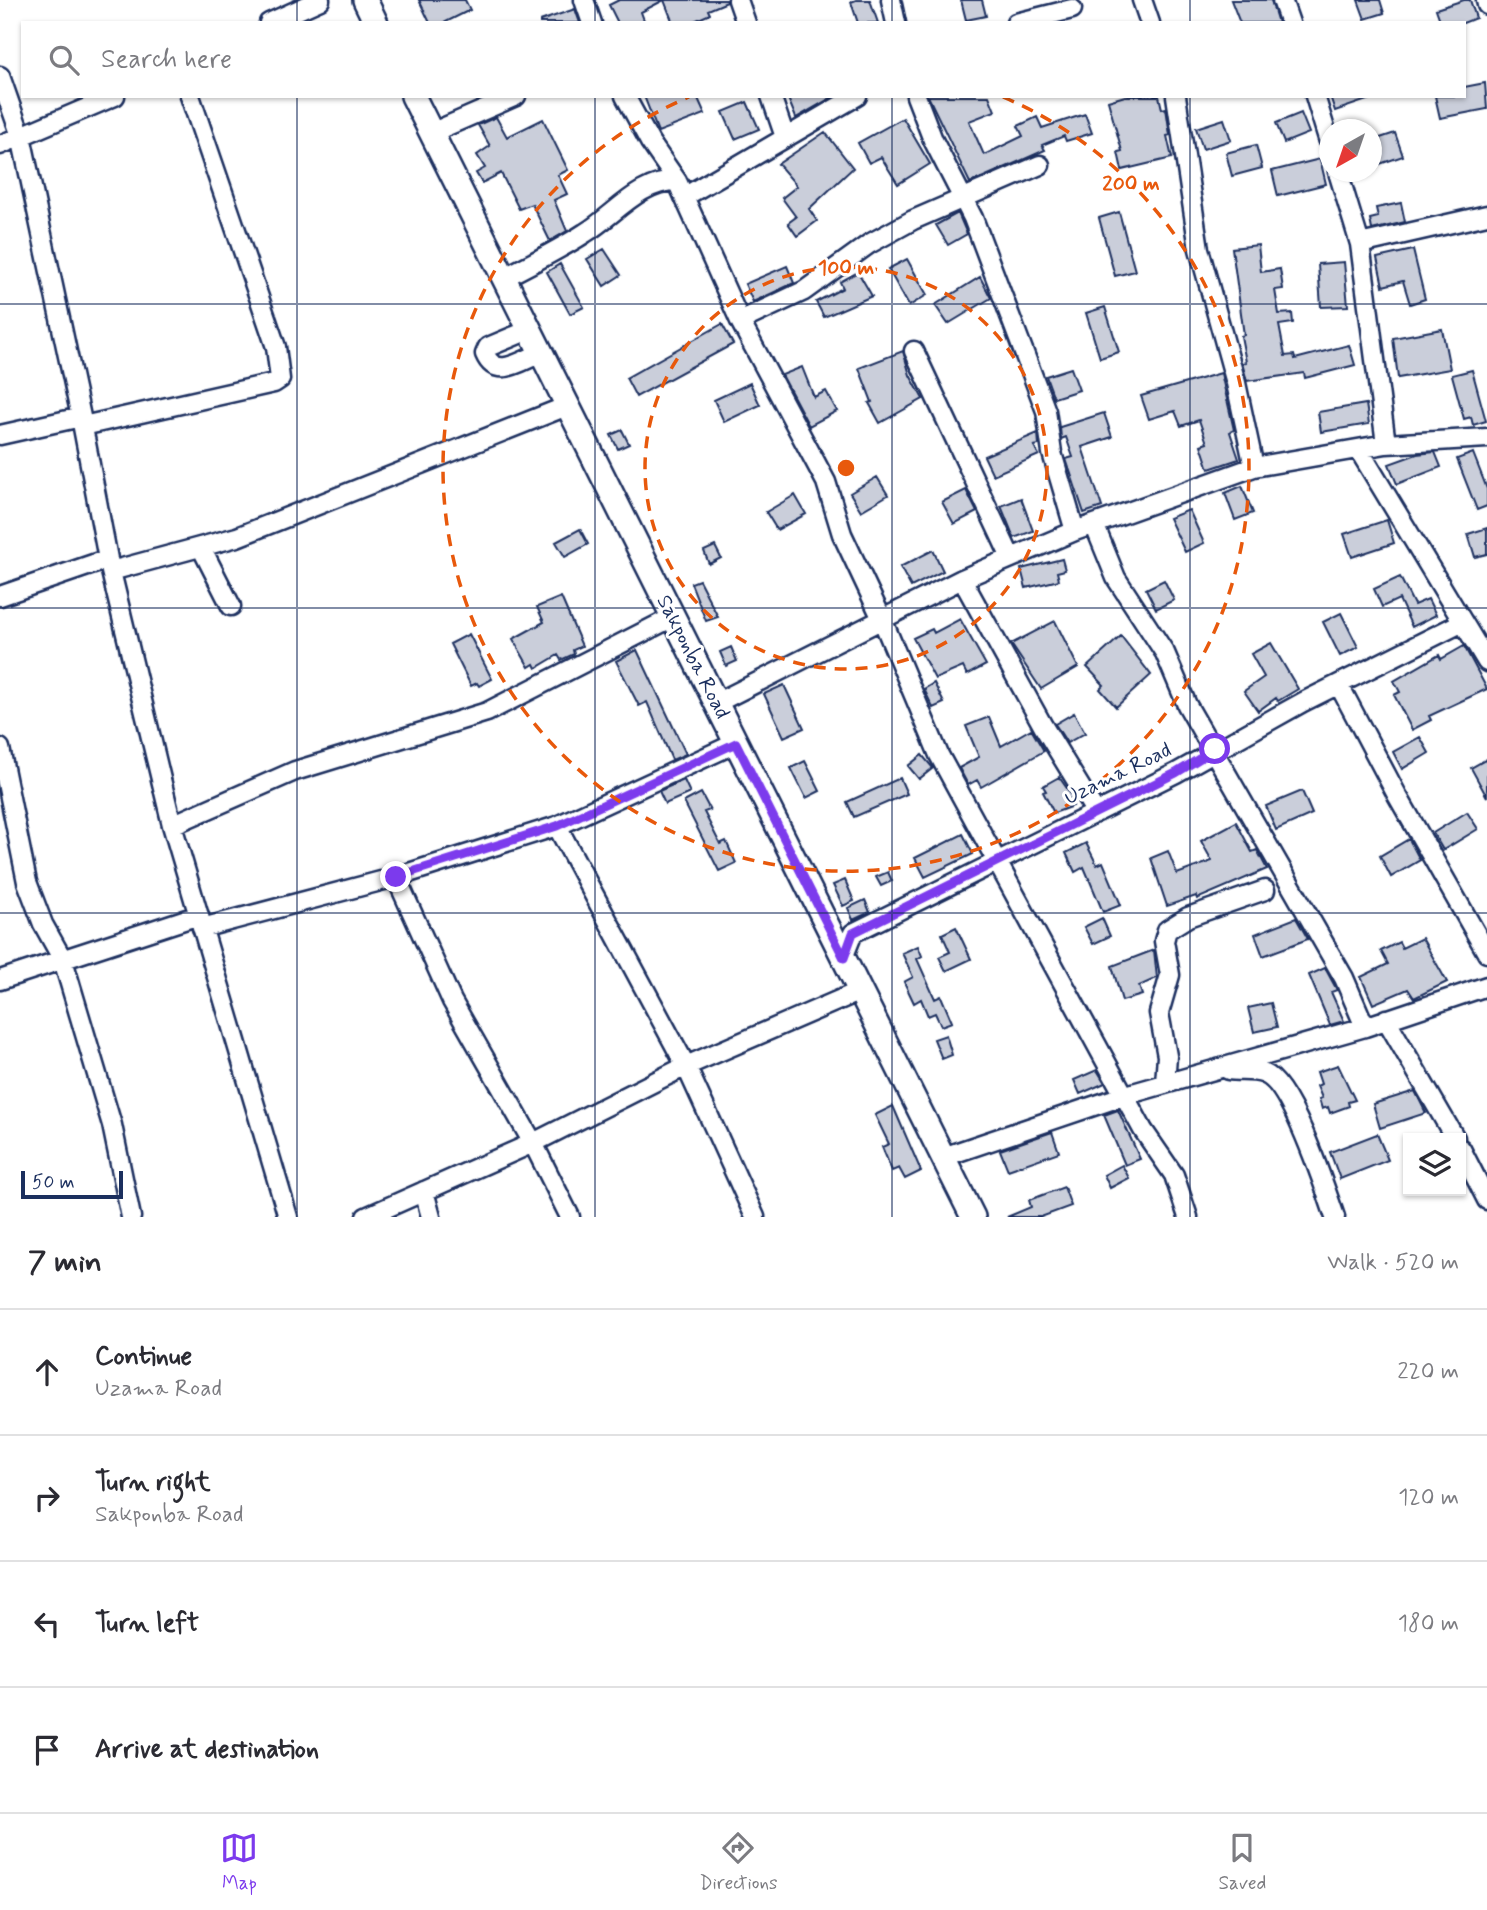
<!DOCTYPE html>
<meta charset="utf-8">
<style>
:root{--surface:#fff;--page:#f2f2f3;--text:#2b2b33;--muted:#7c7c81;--line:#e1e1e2;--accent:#7c3aed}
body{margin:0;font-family:Mynerve,sans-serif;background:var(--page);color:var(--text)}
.controls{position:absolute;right:21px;bottom:21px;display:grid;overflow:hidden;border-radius:0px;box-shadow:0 2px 5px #0004}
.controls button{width:63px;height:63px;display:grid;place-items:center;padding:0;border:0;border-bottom:2px solid var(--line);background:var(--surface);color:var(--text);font:35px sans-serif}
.compass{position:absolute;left:1319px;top:119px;width:63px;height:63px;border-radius:50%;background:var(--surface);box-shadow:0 2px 5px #0004;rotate:220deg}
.scale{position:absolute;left:21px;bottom:18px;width:102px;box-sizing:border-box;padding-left:7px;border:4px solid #1b2f5e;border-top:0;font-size:19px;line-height:24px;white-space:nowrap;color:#1b2f5e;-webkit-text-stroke:5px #fff;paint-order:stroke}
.stop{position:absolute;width:21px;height:21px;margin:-16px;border:5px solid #7c3aed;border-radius:50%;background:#fff}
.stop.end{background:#7c3aed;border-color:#fff;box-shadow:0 2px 7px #0008}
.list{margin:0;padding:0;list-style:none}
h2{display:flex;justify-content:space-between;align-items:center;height:91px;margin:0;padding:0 28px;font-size:30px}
h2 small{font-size:23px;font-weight:400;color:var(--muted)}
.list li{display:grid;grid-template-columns:46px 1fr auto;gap:21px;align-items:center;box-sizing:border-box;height:126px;padding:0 28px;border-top:2px solid var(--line)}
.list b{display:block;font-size:26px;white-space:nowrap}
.list p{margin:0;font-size:23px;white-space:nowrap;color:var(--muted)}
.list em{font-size:23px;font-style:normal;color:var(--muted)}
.icon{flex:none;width:38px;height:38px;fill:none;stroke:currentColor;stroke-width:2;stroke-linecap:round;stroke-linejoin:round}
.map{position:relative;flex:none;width:1487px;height:1217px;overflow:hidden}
.search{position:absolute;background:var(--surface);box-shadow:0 2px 5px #0004;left:21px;right:21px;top:21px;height:77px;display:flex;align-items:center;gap:18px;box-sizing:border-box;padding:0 24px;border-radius:0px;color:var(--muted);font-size:26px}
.sheet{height:595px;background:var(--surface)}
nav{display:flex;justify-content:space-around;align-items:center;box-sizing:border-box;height:98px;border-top:2px solid var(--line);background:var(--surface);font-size:19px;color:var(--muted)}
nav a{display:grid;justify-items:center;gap:4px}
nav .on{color:var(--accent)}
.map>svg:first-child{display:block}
.building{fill:#caceda;stroke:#1b2f5e;stroke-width:2}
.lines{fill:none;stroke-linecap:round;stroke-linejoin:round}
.minor-casing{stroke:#1b2f5e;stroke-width:23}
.major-casing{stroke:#1b2f5e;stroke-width:28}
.minor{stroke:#fff;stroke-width:18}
.major{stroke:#fff;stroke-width:23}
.route{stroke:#7c3aed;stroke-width:9}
.grid{fill:none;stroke:#1b2f5e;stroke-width:2;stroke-opacity:0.55}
.ring{fill:none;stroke:#e8590c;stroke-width:3.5;stroke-dasharray:12 9}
.labels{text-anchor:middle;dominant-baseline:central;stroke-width:6;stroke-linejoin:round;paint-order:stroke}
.street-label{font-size:21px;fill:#1b2f5e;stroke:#fff}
.centre{fill:#e8590c;stroke:#fff;stroke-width:3.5}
.ring-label{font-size:21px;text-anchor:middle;font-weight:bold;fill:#e8590c;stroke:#fff;stroke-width:6;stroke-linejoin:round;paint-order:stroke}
</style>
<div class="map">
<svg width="1487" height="1217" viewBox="0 0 1487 1217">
<rect width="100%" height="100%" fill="#fff"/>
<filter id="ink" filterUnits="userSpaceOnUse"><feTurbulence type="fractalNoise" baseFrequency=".0143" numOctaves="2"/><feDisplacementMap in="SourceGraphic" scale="14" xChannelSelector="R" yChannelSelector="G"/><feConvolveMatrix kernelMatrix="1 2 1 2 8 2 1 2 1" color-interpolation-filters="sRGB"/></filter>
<g filter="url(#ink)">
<path class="building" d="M419,0H465L470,10L444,23H430Z
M619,0H664L641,12L645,23H618L609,5Z
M664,0H727V2L708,10L710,14L690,23H673Z
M856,0H870L878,23H858L851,2Z
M961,0H982L986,16L966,20Z
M1231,0H1271L1278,23H1240Z
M1358,0H1380L1384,13L1365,19Z
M1464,0H1470L1476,18L1463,23H1441L1436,9Z
M575,9L580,23H540V21Z
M1485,83L1487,109L1440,118L1435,96H1464V87Z
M644,96H697L705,114L658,132Z
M787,96H834L796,118Z
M928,96H989L995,111L969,121L984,155L1023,136L1018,126L1037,117L1042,128L1085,114L1092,133L1066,141L1064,136L1042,145L1045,150L970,183Z
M1125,96H1159L1162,109L1166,108L1170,135L1167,136L1172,158L1122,170L1118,152L1122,151L1108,101Z
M1330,96H1372L1373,98L1335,111Z
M747,102L759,129L735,139L723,112Z
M1301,113L1309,133L1284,143L1276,123Z
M496,117L507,137L543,119L568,170L558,175L567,194L554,200L567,231L550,241L532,204L519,209L501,173L482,183L476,173L485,168L477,155L490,146L478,125Z
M903,118L930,164L898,184L881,157L869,163L858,143Z
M1224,119L1231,140L1203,149L1196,128Z
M825,132L853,168L809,209L817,221L797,236L788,223L796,217L782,198L797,186L778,164Z
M1395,133L1403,156L1371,167V141Z
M1256,145L1262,168L1232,176L1226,153Z
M1320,159L1326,184L1278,196L1272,171Z
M1401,203L1405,222L1372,230L1370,219L1378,217L1376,208Z
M1119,212L1135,271L1115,276L1099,218Z
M958,213L967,234L948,245L936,225Z
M1258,245L1261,272L1280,269L1283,289L1275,290L1279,314L1292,313L1293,323L1279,325L1285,356L1294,355L1295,359L1349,345L1355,365L1305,378L1304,373L1247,381L1242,363L1246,362L1241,336L1244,335L1232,248Z
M604,249L621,275L604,286L587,259Z
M1413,250L1425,299L1410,304L1403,281L1383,286L1377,258Z
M907,259L927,295L909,306L888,269Z
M1344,262L1348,306L1321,307L1318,264Z
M560,264L584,307L570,314L547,272Z
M787,266L794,283L753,302L745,284Z
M858,272L872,296L824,317L816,302L843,288L840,282Z
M980,277L991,298L948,324L935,305Z
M1105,307L1119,352L1100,358L1086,313Z
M722,324L733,344L636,397L626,378Z
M1442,329L1450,369L1398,378L1393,338Z
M903,351L910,375L923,399L880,423L869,403L872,402L859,368Z
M802,367L814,397L826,391L837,411L809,426L782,375Z
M1071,368L1079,390L1054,398L1046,376Z
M1472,370L1486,421L1473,425L1471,417L1464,419L1452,375Z
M1221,373L1234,430L1230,432L1239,459L1209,469L1201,445L1207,443L1199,420L1181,426L1175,411L1149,419L1141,396Z
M750,383L760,405L724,422L714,400Z
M1366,404L1369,424L1321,432L1318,412Z
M1104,413L1112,437L1082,447L1102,507L1084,513L1066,459L1073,457L1066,437L1061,439L1060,427Z
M622,430L629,444L618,449L611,435Z
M1038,433L1039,445L1034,446L1039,455L993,475L984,456Z
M1435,452L1441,467L1397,484L1389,464L1417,454Z
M1473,453L1487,489V506L1477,510L1457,459Z
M877,477L888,495L861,511L850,493Z
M1242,486L1253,513L1235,520L1225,493Z
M966,490L977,512L954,524L942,502Z
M795,495L806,514L777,530L766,512Z
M1021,498L1033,531L1014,538L1001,506Z
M1189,510L1204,543L1185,552L1169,518Z
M1387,520L1394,543L1352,557L1344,534Z
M1487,528V554L1475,557L1468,534Z
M580,529L588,544L565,557L556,542Z
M715,546L721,558L709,564L704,551Z
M933,550L943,571L911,587L900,567Z
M1062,559L1065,570L1057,572L1059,580L1026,588L1021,569Z
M1400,577L1414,605L1428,599L1436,615L1412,627L1399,599L1382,607L1374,589Z
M699,580L718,617L706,621L691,583Z
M1164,580L1174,600L1156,609L1146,589Z
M561,597L582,646L573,650L574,654L561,660L558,655L536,668L534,664L529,667L513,639L544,622L537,607Z
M1341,613L1358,647L1340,656L1323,622Z
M960,619L986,665L967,675L963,667L935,679L913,638L932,629L934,633Z
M1055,621L1078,667L1041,689L1011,644Z
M469,634L492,679L479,686L477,683L471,686L450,644Z
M1121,636L1151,675L1116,707L1100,689L1104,685L1087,667Z
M1271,643L1298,689L1278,701L1276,698L1258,711L1244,691L1264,677L1251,654Z
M1464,646L1487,689L1429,716L1431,720L1412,730L1394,695L1400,692L1394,681L1439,655L1441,659Z
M731,647L737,661L726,666L720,652Z
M637,650L686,754L672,760L647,702L639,706L616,661Z
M934,683L944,703L933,708L924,689Z
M784,685L804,728L784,737L764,694Z
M1074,713L1085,733L1067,743L1055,724Z
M989,717L1001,746L1031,729L1044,751L981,787L977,780L968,785L959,768L979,757L966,726Z
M1420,737L1429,753L1402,769L1393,752Z
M922,755L933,768L919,779L908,766Z
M1487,759V797L1471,768Z
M805,761L820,791L806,798L791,768Z
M1059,777L1073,797L1070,799L1073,806L1054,813L1043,792L1046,791L1043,786Z
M900,778L907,794L854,817L847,802Z
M684,780L690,793L665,804L659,791Z
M1302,791L1312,814L1276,830L1266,806Z
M701,793L710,810L704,812L720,844L726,841L736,863L719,871L684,802Z
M1467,812L1478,829L1443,850L1433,833Z
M1236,822L1252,852L1257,850L1267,869L1197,899L1196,896L1167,906L1151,858L1168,851L1177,874L1212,861L1201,841Z
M963,834L973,854L925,877L915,858Z
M1409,839L1420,860L1391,877L1380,856Z
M1086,843L1097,865L1103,862L1121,905L1103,912L1084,867L1075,872L1066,853Z
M888,872L892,881L881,886L876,877Z
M845,880L854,901L843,906L833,885Z
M865,900L870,912L853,920L848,908Z
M1102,918L1110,936L1093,944L1084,927Z
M1296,918L1308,939L1263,956L1255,934Z
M956,927L971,959L946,971L939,957L950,952L942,934Z
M1422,938L1447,982L1414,998L1408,989L1373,1004L1361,977L1388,964L1381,951L1399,942L1402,948Z
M918,946L922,956L917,959L935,999L941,996L952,1022L941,1026L935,1013L928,1016L921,999L914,1003L904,982L913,977L902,953Z
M1154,950L1157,978L1139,986L1142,995L1122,1001L1112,966Z
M1325,968L1337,990L1331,992L1344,1021L1330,1025L1309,975Z
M1271,1003L1277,1027L1254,1032L1248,1008Z
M946,1035L952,1055L942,1059L934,1039Z
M1338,1065L1355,1100L1348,1102L1349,1106L1330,1113L1328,1107L1322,1109L1319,1099L1322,1098L1317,1086L1321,1084L1317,1072Z
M1097,1070L1105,1083L1080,1094L1074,1080Z
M1415,1091L1426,1113L1380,1128L1373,1104Z
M893,1106L921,1171L905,1179L899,1168L892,1171L882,1147L889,1144L875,1115Z
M1118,1110L1140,1159L1125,1165L1104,1115Z
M1052,1132L1059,1152L1008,1170L1000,1150Z
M1377,1134L1388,1160L1340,1179L1330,1152Z
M1122,1165L1129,1178L1110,1188L1104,1175Z
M1064,1187L1071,1206L1041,1217H1007L1031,1207L1029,1200Z"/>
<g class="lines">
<g class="minor-casing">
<path id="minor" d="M584,0L592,23
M738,0L746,23
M891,0L896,23
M1142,0L1150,23
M1282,0L1290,23
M1486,0L1487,5
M269,23L320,0
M1016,23L1072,9
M0,76L21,136L81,417L108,559L172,825L288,1217
M625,96L650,142L677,181L740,321L826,482L842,534L882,619L939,755L1143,1130L1174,1175L1188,1217
M771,96L785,137
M916,96L933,140L973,218L1046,411L1052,453L1075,531
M1176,96L1199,249L1236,383L1254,467
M1315,96L1330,145
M431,133L516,96
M0,145L115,96
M1338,172L1360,244L1386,444
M684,197L857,96
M1360,244L1487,215
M505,277C532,263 559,250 585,233C615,215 639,181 677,181
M740,321L804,291L869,244L913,220L1040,165
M529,330L488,347L485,354C496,380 521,361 541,353
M914,351L1011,558
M83,426L274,383L280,379L276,347L190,96
M0,435L81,417
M1359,450L1487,662
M1094,524L1116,578L1165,653L1187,705L1344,978L1365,1027
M201,547L231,606
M111,571L237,537L567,406
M962,579L1043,726L1095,811
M0,596L108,559
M1339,685L1397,795L1487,953
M716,703L962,579L1075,531L1254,467L1386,444L1487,438
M0,748L27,882L43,924L63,960L112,1125L131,1217
M172,825L295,771L487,712L673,617
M557,826L686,1066L755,1217
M396,877L452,1001L533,1143L570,1217
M202,928L396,877L557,826L736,743
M843,958L853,933L1176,773L1303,702L1463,622
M0,980L199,915
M1386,1019L1455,1138
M1228,1070C1239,1072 1253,1069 1265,1074C1291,1084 1325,1188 1335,1217
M1165,1083L1167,1056L1159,1013L1170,975L1164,941L1167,930L1188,917L1265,890
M1461,1149L1487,1200
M943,1157L1126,1095L1365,1027L1487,986
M424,1191L431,1217
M366,1217L533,1143L686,1066L860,991"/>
</g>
<g class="major-casing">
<path id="major" d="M365,0L376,23
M413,96L973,1217"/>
</g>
<use href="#minor" class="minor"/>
<use href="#major" class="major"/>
</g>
</g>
<g class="lines" filter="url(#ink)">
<path class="route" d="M396,877L557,826L736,743L844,958L853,933L1176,773L1215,749"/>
</g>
<path class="grid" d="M297,0V23M595,0V23M892,0V23M1190,0V23M297,96V1217M595,96V1217M892,96V1217M1190,96V1217M0,304H1487M0,608H1487M0,913H1487"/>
<g class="ring">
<circle cx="846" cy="468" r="201"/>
<path d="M1003 97A403 403 0 1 1 689 97"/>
</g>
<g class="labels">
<g class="street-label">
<text transform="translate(693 657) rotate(63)">Sakponba Road</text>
<text transform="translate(1118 774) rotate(-26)">Uzama Road</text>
</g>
</g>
<circle cx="846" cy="468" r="10" class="centre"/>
<g class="ring-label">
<text x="1131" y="190">200 m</text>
<text x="846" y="274">100 m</text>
</g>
</svg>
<div class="controls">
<button><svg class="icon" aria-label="layers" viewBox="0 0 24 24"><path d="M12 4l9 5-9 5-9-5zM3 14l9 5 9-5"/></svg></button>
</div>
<svg class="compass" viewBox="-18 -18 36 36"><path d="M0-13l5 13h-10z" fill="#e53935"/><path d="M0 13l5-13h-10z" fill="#7c7c81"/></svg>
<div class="scale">50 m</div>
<div class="stop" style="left:1215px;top:749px"></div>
<div class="stop end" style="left:396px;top:877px"></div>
<div class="search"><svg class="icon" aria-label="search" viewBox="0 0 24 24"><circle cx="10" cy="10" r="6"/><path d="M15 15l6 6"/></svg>Search here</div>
</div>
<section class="sheet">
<h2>7 min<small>Walk · 520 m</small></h2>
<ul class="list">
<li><svg class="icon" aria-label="ahead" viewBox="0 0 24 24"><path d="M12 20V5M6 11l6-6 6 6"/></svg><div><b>Continue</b><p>Uzama Road</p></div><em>220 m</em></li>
<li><svg class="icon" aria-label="right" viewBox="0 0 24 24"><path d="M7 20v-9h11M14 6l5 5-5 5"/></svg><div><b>Turn right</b><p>Sakponba Road</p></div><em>120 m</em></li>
<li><svg class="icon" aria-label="left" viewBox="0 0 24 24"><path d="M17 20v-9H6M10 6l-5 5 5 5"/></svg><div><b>Turn left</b></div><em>180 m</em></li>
<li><svg class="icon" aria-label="arrive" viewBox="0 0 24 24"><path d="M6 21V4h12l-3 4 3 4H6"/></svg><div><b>Arrive at destination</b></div></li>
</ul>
</section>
<nav>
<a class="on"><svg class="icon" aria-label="map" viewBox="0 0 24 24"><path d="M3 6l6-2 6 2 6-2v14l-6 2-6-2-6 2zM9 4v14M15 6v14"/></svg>Map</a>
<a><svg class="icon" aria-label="directions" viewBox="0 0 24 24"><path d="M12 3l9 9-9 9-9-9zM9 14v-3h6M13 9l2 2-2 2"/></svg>Directions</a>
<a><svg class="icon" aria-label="saved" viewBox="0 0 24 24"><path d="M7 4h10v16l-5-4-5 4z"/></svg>Saved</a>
</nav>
